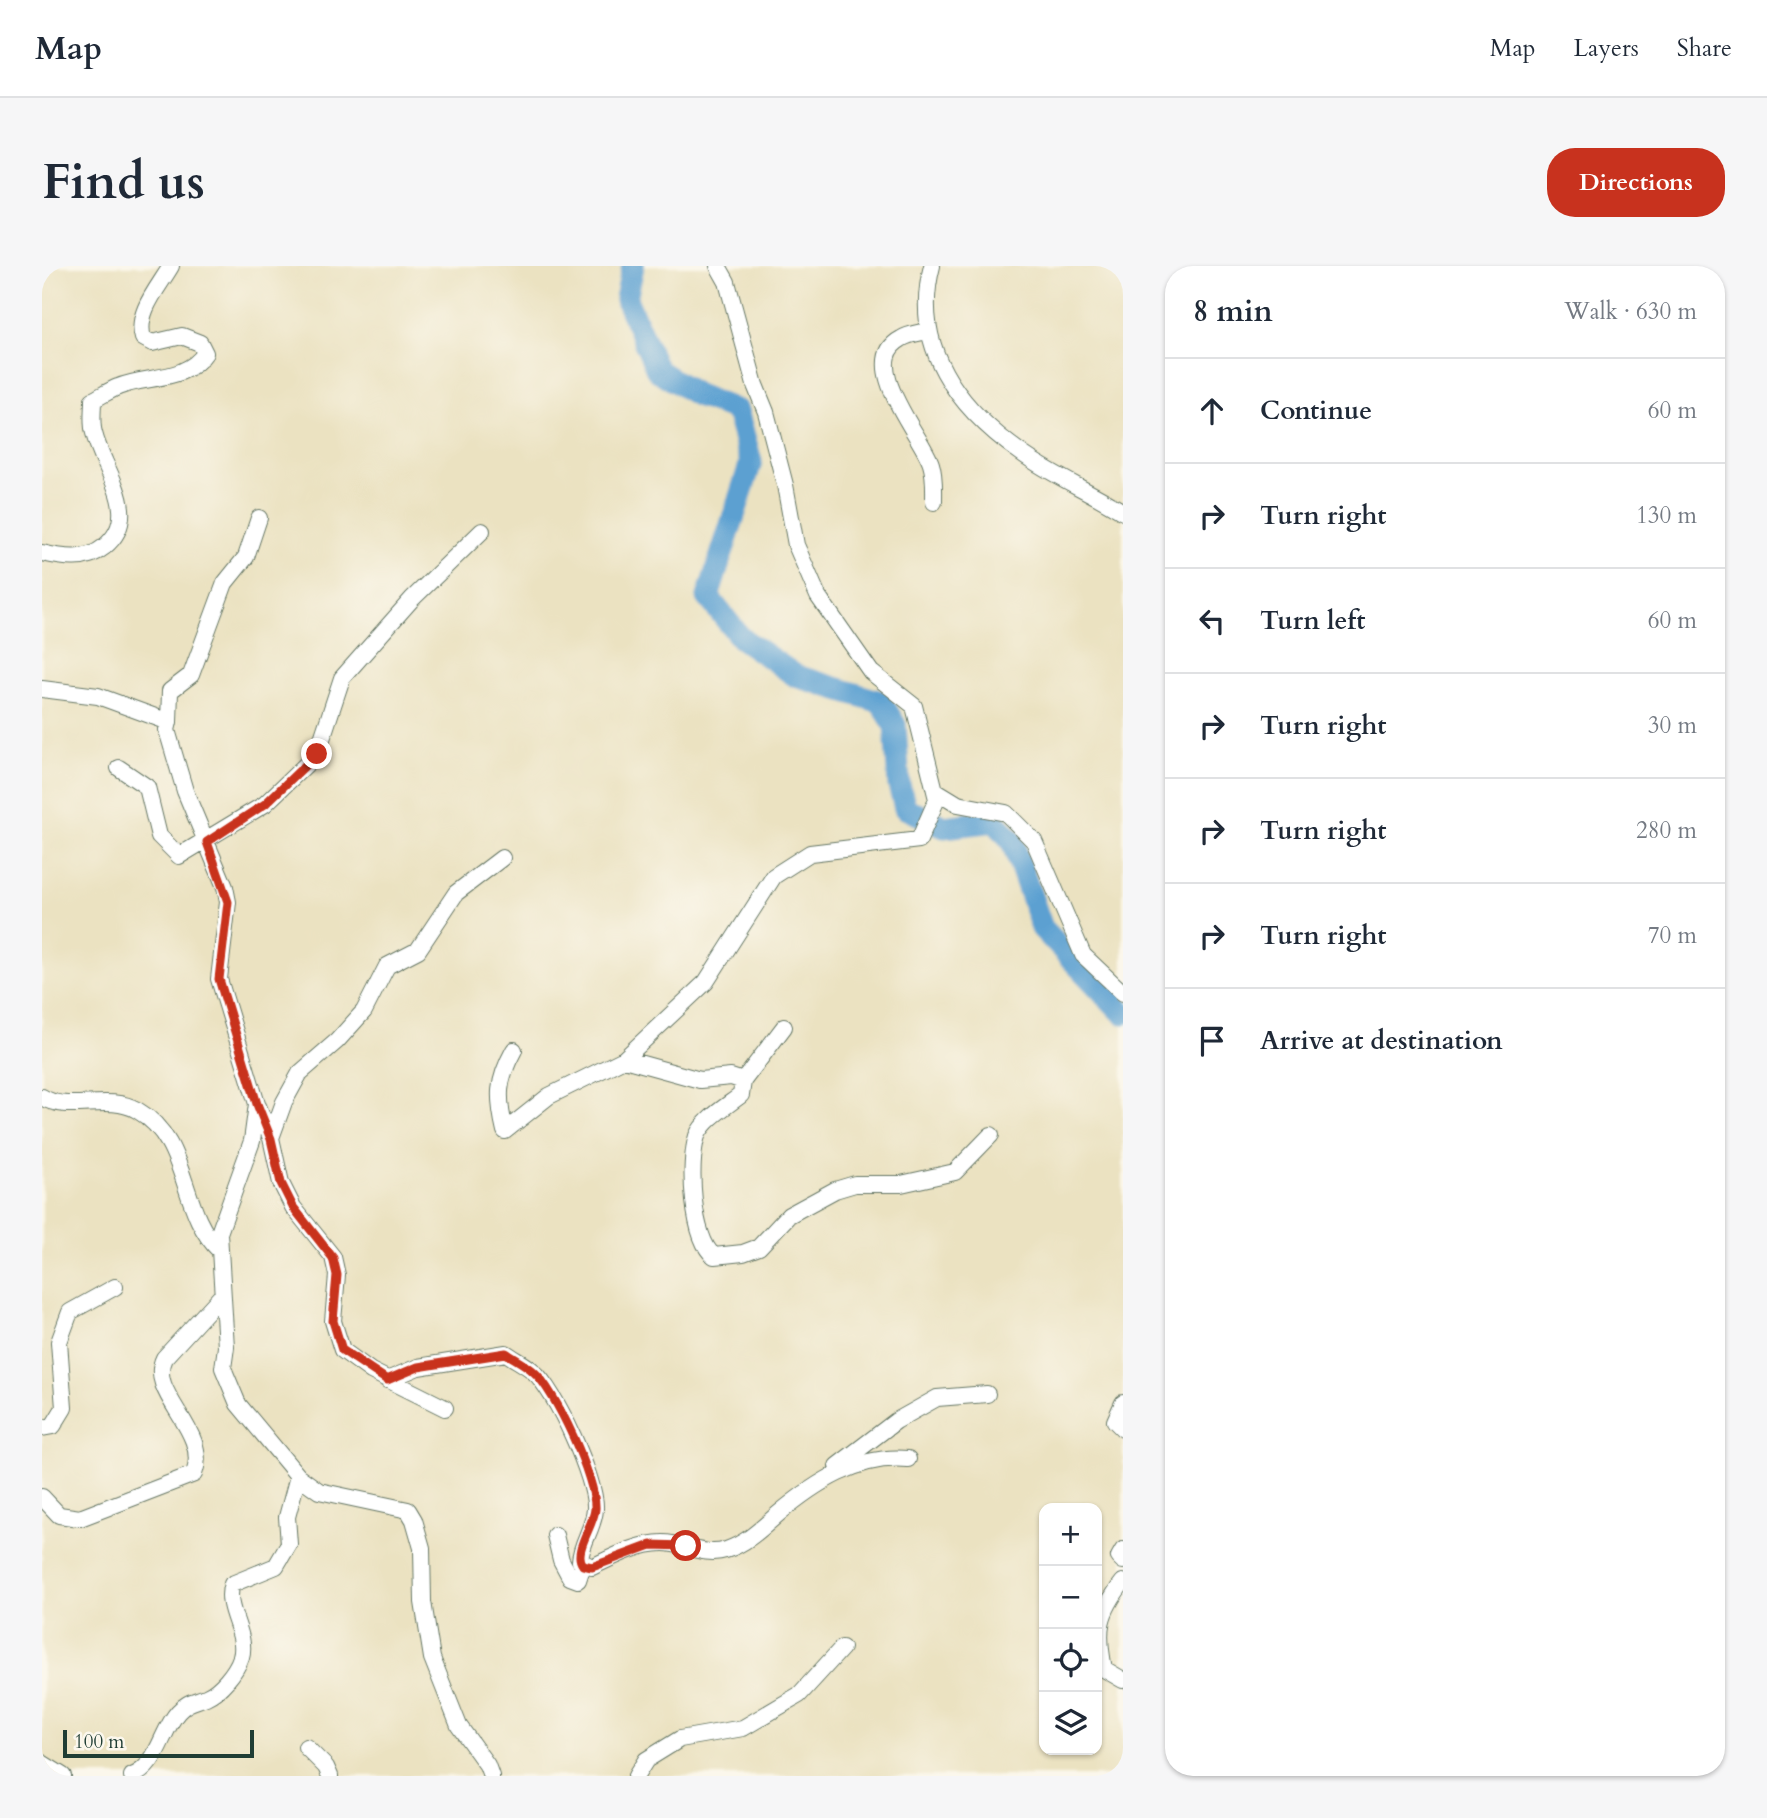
<!DOCTYPE html>
<meta charset="utf-8">
<style>
:root{--surface:#fff;--page:#f6f6f7;--text:#1f2937;--muted:#747a83;--line:#e0e1e3;--accent:#c8321e}
body{margin:0;font-family:Cardo,serif;background:var(--page);color:var(--text)}
.controls{position:absolute;right:21px;bottom:21px;display:grid;overflow:hidden;border-radius:14px;box-shadow:0 2px 5px #0004}
.controls button{width:63px;height:63px;display:grid;place-items:center;padding:0;border:0;border-bottom:2px solid var(--line);background:var(--surface);color:var(--text);font:35px sans-serif}
.scale{position:absolute;left:21px;bottom:18px;width:191px;box-sizing:border-box;padding-left:7px;border:4px solid #1f3d34;border-top:0;font-size:19px;line-height:24px;white-space:nowrap;color:#1f3d34;-webkit-text-stroke:5px #fbf7ec;paint-order:stroke}
.stop{position:absolute;width:21px;height:21px;margin:-16px;border:5px solid #c8321e;border-radius:50%;background:#fff}
.stop.end{background:#c8321e;border-color:#fff;box-shadow:0 2px 7px #0008}
.list{margin:0;padding:0;list-style:none}
h2{display:flex;justify-content:space-between;align-items:center;height:91px;margin:0;padding:0 28px;font-size:30px}
h2 small{font-size:23px;font-weight:400;color:var(--muted)}
.list li{display:grid;grid-template-columns:46px 1fr auto;gap:21px;align-items:center;box-sizing:border-box;height:105px;padding:0 28px;border-top:2px solid var(--line)}
.list b{display:block;font-size:26px;white-space:nowrap}
.list em{font-size:23px;font-style:normal;color:var(--muted)}
.icon{flex:none;width:38px;height:38px;fill:none;stroke:currentColor;stroke-width:2;stroke-linecap:round;stroke-linejoin:round}
.map{position:relative;flex:none;width:1081px;height:1510px;overflow:hidden;border-radius:28px}
header{display:flex;align-items:center;gap:42px;box-sizing:border-box;height:98px;padding:0 35px;background:var(--surface);border-bottom:2px solid var(--line)}
header strong{font-size:33px}
nav{display:flex;gap:38px;margin-inline-start:auto;font-size:24px}
.intro{display:flex;align-items:center;justify-content:space-between;box-sizing:border-box;height:168px;padding:0 42px}
h1{margin:0;font-size:49px}
.button{padding:18px 32px;border-radius:28px;background:var(--accent);color:#fff;font-size:24px;font-weight:700}
main{display:flex;gap:42px;padding:0 42px}
aside{flex:1;background:var(--surface);border-radius:28px;box-shadow:0 2px 5px #0004}
.map>svg:first-child{display:block}
.lines{fill:none;stroke-linecap:round;stroke-linejoin:round}
.river{stroke:#5ca0d1;stroke-width:23}
.minor-casing{stroke:#667765;stroke-width:18}
.minor{stroke:#fff;stroke-width:16}
.route{stroke:#c8321e;stroke-width:9}
</style>
<header>
<strong>Map</strong>
<nav><a>Map</a><a>Layers</a><a>Share</a></nav>
</header>
<div class="intro"><h1>Find us</h1><a class="button">Directions</a></div>
<main>
<div class="map">
<svg width="1081" height="1510" viewBox="0 0 1081 1510">
<rect width="100%" height="100%" fill="#fbf7ec"/>
<filter id="ink" filterUnits="userSpaceOnUse"><feTurbulence type="fractalNoise" baseFrequency=".0143" numOctaves="2"/><feDisplacementMap in="SourceGraphic" scale="14" xChannelSelector="R" yChannelSelector="G"/><feConvolveMatrix kernelMatrix="1 2 1 2 8 2 1 2 1" color-interpolation-filters="sRGB"/></filter>
<filter id="wash" filterUnits="userSpaceOnUse"><feTurbulence type="fractalNoise" baseFrequency=".00686" numOctaves="4" result="noise"/><feDisplacementMap in="SourceGraphic" scale="28" xChannelSelector="R" yChannelSelector="G"/><feGaussianBlur stdDeviation="1.57" result="paint"/><feColorMatrix in="noise" values="0 0 0 0 0 0 0 0 0 0 0 0 0 0 0 0 0 1.4 0 .05"/><feComposite in="paint" operator="in"/></filter>
<g filter="url(#wash)">
<rect width="100%" height="100%" fill="#ebe2c1"/>
<g class="lines">
<path class="river" d="M591,0L584,33L615,104L655,129L695,145L709,196L666,331L699,372L754,410L839,436L853,459L857,519L863,542L902,561L953,555L970,575L1000,662L1081,747"/>
</g>
</g>
<g filter="url(#ink)">
<g class="lines">
<g class="minor-casing">
<path id="minor" d="M890,0C869,80 915,141 978,186C1009,209 1048,225 1081,246
M885,65C877,67 866,68 859,73C815,97 880,170 889,198C893,210 892,224 892,236
M0,287C22,292 44,296 62,281C102,249 61,205 52,167C49,157 51,144 51,134C59,130 68,124 76,121C104,109 144,116 163,87L158,77L140,70L110,77L101,72C93,47 117,21 129,0
M0,423L56,430L127,456L125,464L143,525L183,621L186,636L177,713L215,838L210,875L177,967L184,1081L181,1102L196,1138L256,1210L277,1225L366,1244L372,1254L380,1282L381,1336L390,1392L417,1460L445,1499L449,1510
M127,456L128,425L149,409L183,317L204,291L217,252
M77,502L105,521L117,570L137,590L223,538L275,488L300,412L370,333L440,265
M893,524L916,538L964,547L992,575L1041,689L1081,727
M472,784C455,815 455,831 463,865L507,830L582,793L664,716L732,610L768,587L877,574L895,533L872,440L829,406L776,330L754,279L743,219L724,146L713,119L685,16L676,0
M582,793L658,814L689,811L701,815L699,829C685,840 662,853 655,870C646,897 650,973 672,990L701,987L717,981L747,949L793,924L813,918H859L913,906L949,869
M701,815L742,761
M0,831C26,848 66,827 95,844C149,875 136,945 178,985
M216,840L229,872L239,917L251,941L291,991L295,1009L291,1055L300,1084L329,1105L403,1142
M229,872L242,836L258,807L295,775L322,745L345,700L376,684L414,627L460,592
M345,1114L376,1101L464,1087C472,1093 483,1098 491,1105C513,1123 555,1215 553,1243C552,1262 539,1276 538,1295L550,1301C571,1291 597,1277 621,1277C642,1277 662,1291 684,1284C705,1277 720,1262 736,1248C773,1217 817,1188 866,1193
M1081,1137L1073,1155L1081,1163
M0,1162L11,1160L22,1142L17,1076L28,1046L73,1021
M795,1200L854,1155L895,1132L945,1128
M0,1231L17,1249L38,1252L152,1208C169,1164 104,1128 122,1092L180,1029
M513,1269L519,1294L528,1311L536,1314L541,1299
M1081,1284L1077,1291L1081,1295
M1081,1316C1057,1347 1054,1363 1062,1403L1081,1414
M264,1481L284,1501L288,1510
M0,1497L21,1510
M90,1510C116,1500 119,1465 136,1446C146,1435 152,1436 164,1431C178,1425 194,1406 199,1391C206,1367 181,1342 190,1318L234,1300L247,1278L245,1251L256,1210
M594,1510L604,1494L638,1473L701,1462L757,1429L800,1382"/>
</g>
<use href="#minor" class="minor"/>
</g>
</g>
<g class="lines" filter="url(#ink)">
<path class="route" d="M275,488L223,538L165,576L186,636L177,713L215,838L229,873L239,917L251,941L291,992L295,1009L291,1055L300,1084L345,1114L376,1101L464,1087C473,1093 483,1098 491,1105C513,1123 555,1215 553,1243C552,1259 530,1286 541,1299L550,1301L609,1279L644,1280"/>
</g>
</svg>
<div class="controls">
<button>+</button>
<button>−</button>
<button><svg class="icon" aria-label="locate" viewBox="0 0 24 24"><circle cx="12" cy="12" r="6"/><path d="M12 2v4M12 18v4M2 12h4M18 12h4"/></svg></button>
<button><svg class="icon" aria-label="layers" viewBox="0 0 24 24"><path d="M12 4l9 5-9 5-9-5zM3 14l9 5 9-5"/></svg></button>
</div>
<div class="scale">100 m</div>
<div class="stop" style="left:644px;top:1280px"></div>
<div class="stop end" style="left:275px;top:488px"></div>
</div>
<aside>
<h2>8 min<small>Walk · 630 m</small></h2>
<ul class="list">
<li><svg class="icon" aria-label="ahead" viewBox="0 0 24 24"><path d="M12 20V5M6 11l6-6 6 6"/></svg><div><b>Continue</b></div><em>60 m</em></li>
<li><svg class="icon" aria-label="right" viewBox="0 0 24 24"><path d="M7 20v-9h11M14 6l5 5-5 5"/></svg><div><b>Turn right</b></div><em>130 m</em></li>
<li><svg class="icon" aria-label="left" viewBox="0 0 24 24"><path d="M17 20v-9H6M10 6l-5 5 5 5"/></svg><div><b>Turn left</b></div><em>60 m</em></li>
<li><svg class="icon" aria-label="right" viewBox="0 0 24 24"><path d="M7 20v-9h11M14 6l5 5-5 5"/></svg><div><b>Turn right</b></div><em>30 m</em></li>
<li><svg class="icon" aria-label="right" viewBox="0 0 24 24"><path d="M7 20v-9h11M14 6l5 5-5 5"/></svg><div><b>Turn right</b></div><em>280 m</em></li>
<li><svg class="icon" aria-label="right" viewBox="0 0 24 24"><path d="M7 20v-9h11M14 6l5 5-5 5"/></svg><div><b>Turn right</b></div><em>70 m</em></li>
<li><svg class="icon" aria-label="arrive" viewBox="0 0 24 24"><path d="M6 21V4h12l-3 4 3 4H6"/></svg><div><b>Arrive at destination</b></div></li>
</ul>
</aside>
</main>
